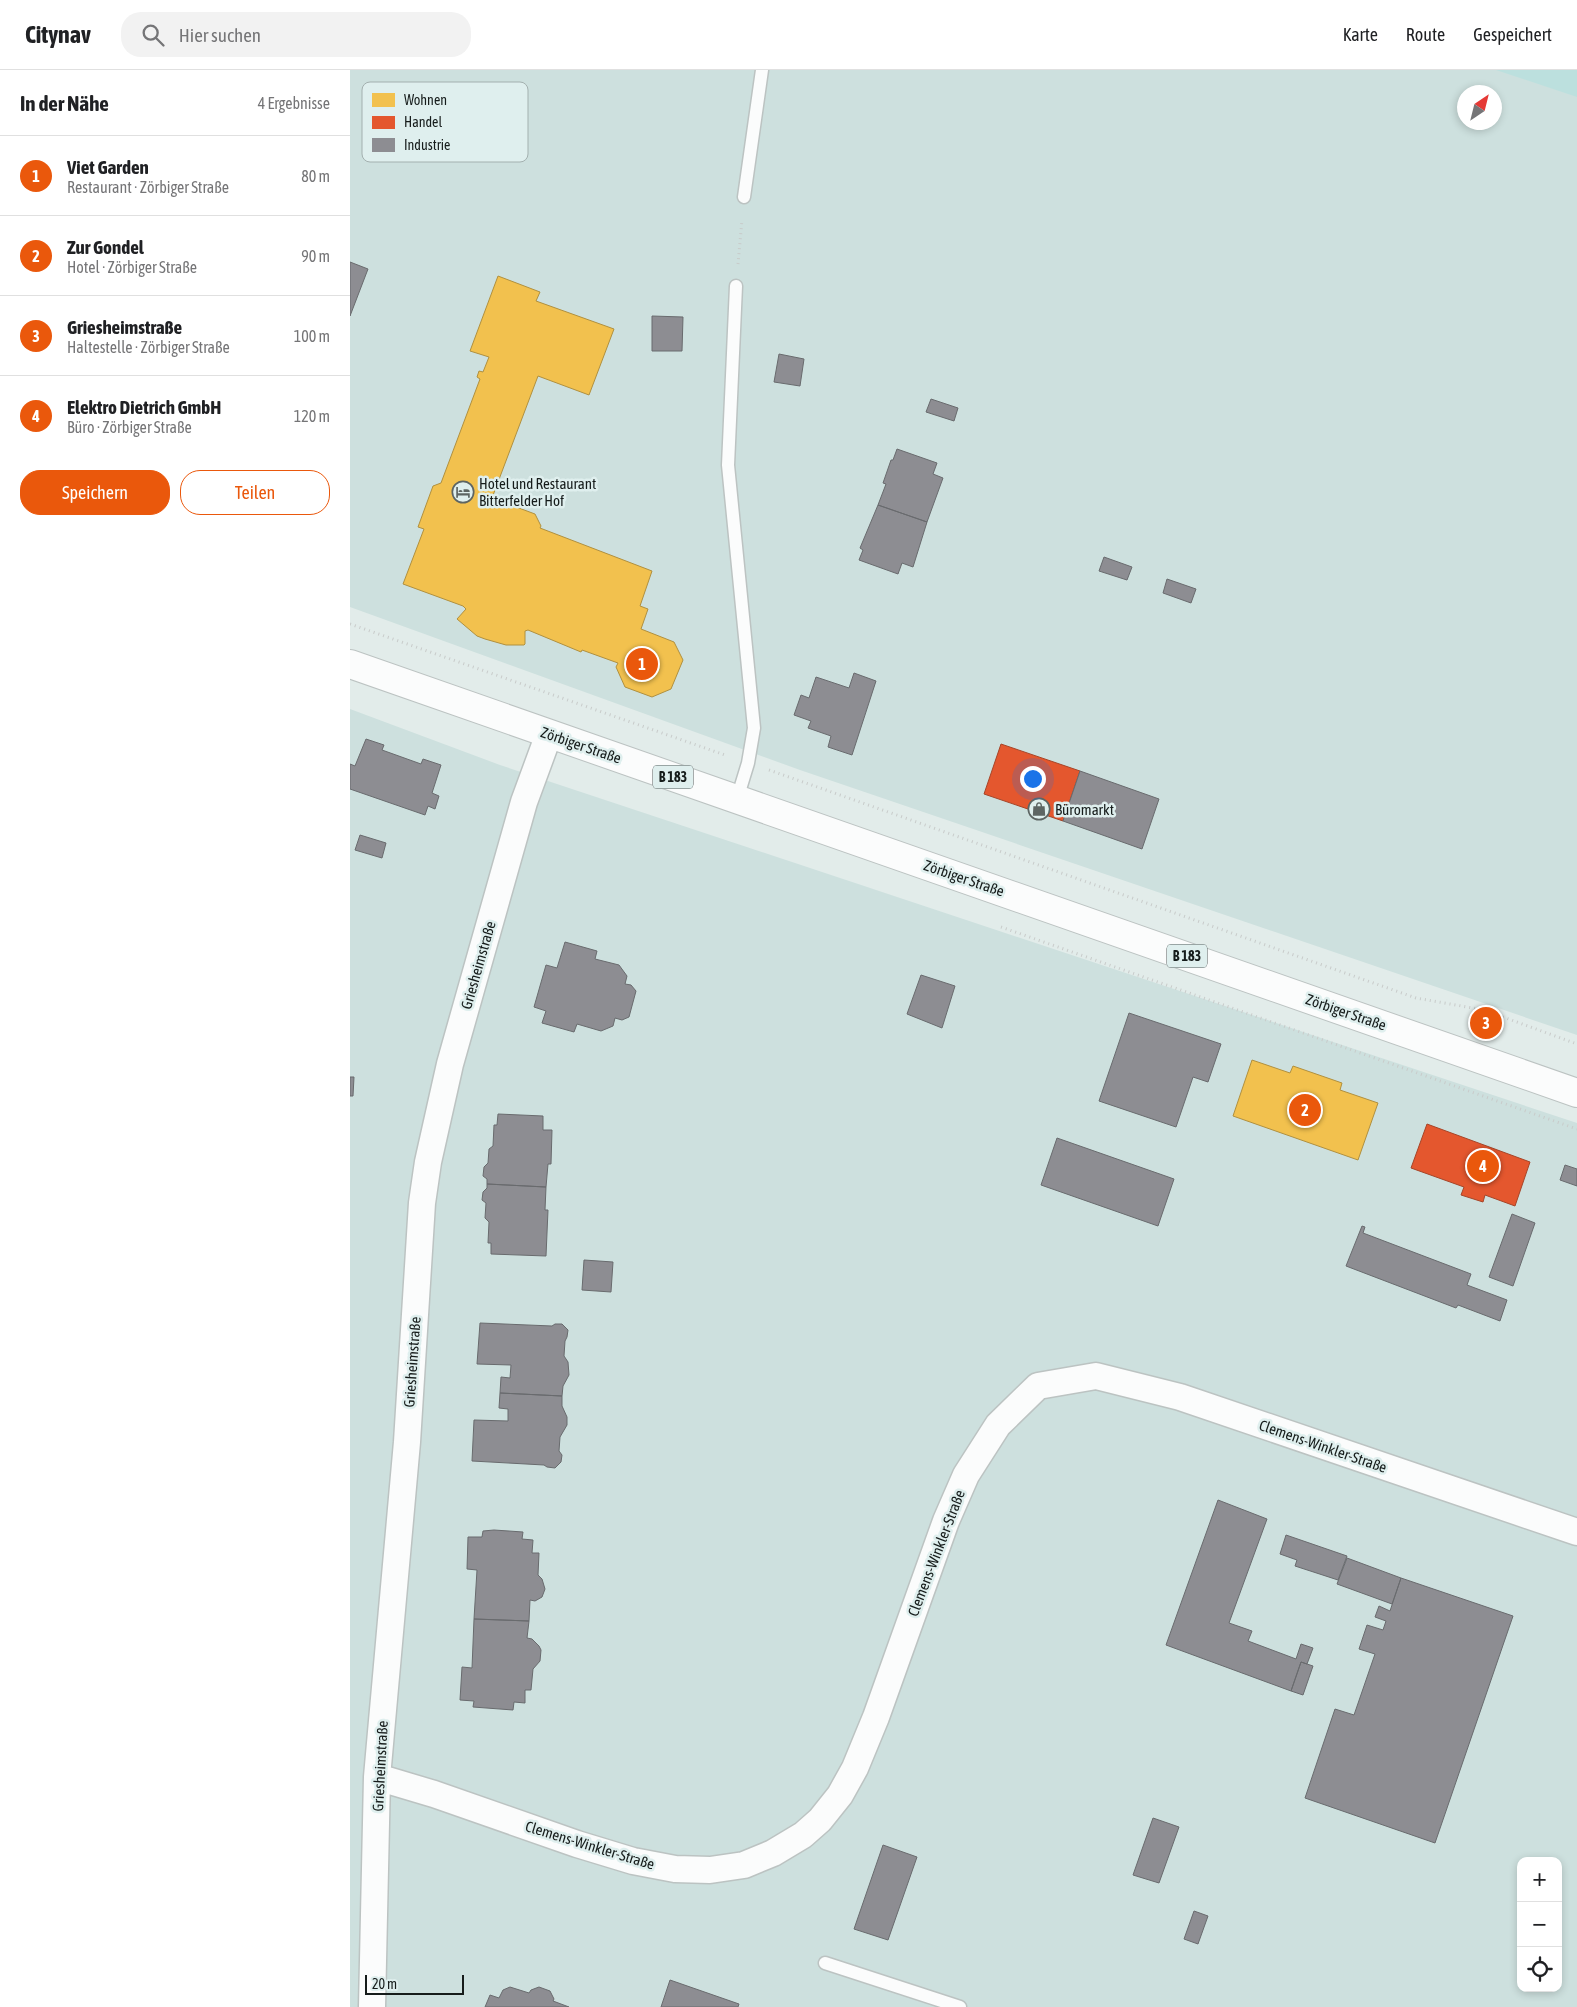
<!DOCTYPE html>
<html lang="de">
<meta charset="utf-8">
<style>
:root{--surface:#fff;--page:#f2f2f2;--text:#202124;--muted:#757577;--line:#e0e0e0;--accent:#ea580c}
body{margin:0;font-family:"Asap Condensed",sans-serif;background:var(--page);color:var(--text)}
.controls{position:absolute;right:15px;bottom:15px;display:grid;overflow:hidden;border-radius:10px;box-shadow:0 2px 8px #0003}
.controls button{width:45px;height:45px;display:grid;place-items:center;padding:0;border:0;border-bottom:1px solid var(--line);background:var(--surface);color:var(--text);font:25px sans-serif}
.compass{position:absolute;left:1107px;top:15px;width:45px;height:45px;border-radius:50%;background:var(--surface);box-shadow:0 2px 8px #0003;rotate:35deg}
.scale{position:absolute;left:15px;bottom:12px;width:99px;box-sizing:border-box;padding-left:5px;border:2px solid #161c1b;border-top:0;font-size:14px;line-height:18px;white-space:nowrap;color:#161c1b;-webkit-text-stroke:4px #dfefee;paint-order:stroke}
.you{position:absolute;left:682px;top:708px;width:18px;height:18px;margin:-12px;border:4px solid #fff;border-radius:50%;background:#1a73e8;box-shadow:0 0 0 8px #1a73e833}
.badge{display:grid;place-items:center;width:32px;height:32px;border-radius:50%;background:var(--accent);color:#fff;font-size:16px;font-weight:700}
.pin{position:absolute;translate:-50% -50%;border:2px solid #fff;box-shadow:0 1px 5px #0006}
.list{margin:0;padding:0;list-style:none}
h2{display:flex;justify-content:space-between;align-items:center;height:65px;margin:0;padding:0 20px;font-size:21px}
h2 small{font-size:16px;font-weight:400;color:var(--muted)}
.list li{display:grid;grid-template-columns:32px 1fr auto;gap:15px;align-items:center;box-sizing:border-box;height:80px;padding:0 20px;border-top:1px solid var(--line)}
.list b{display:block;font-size:19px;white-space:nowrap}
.list p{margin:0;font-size:16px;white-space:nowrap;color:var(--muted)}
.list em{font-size:16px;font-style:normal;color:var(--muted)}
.actions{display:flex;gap:10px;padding:15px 20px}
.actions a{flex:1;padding:11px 0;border:1px solid var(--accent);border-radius:20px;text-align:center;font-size:18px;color:var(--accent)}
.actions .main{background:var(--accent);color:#fff}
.icon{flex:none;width:28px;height:28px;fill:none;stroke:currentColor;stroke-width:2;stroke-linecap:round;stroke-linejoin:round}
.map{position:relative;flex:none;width:1227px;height:1937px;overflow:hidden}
header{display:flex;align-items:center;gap:30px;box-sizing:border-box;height:70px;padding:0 25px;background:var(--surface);border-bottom:1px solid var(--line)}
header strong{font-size:24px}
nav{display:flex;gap:28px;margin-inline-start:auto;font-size:18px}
.search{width:350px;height:45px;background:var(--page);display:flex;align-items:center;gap:12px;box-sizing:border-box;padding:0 18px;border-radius:20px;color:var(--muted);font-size:19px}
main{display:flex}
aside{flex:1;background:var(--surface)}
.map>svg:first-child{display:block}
.built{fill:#cde0de;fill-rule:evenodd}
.green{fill:#bce0de}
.homes{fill:#f2c14e;stroke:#b0903f}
.shops{fill:#e4572e;stroke:#a64528}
.industry{fill:#8d8d92;stroke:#696b6e}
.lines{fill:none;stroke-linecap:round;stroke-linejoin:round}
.lane-casing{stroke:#bcc3c2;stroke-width:15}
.street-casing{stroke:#bcc3c2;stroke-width:29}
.primary-casing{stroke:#bcc3c2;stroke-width:30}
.path{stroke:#c8cbca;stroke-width:3;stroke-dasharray:1 4;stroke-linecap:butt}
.lane{stroke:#fbfcfc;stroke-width:12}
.street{stroke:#fbfcfc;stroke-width:26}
.primary{stroke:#fbfcfc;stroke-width:28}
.labels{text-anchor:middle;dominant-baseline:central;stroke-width:5;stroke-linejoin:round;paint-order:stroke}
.shield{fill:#dfefee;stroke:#525b5a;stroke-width:1}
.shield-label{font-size:14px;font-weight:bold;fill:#161c1b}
.poi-label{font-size:15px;fill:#161c1b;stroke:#dfefee;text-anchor:start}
.street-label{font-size:15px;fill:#161c1b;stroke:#dfefee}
.key{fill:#dfefee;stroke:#a3b0af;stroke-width:1}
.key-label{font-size:14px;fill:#161c1b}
</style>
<header>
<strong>Citynav</strong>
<div class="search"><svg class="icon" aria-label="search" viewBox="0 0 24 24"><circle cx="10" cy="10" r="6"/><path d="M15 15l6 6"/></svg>Hier suchen</div>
<nav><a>Karte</a><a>Route</a><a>Gespeichert</a></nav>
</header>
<main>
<aside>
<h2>In der Nähe<small>4 Ergebnisse</small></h2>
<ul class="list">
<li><span class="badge">1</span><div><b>Viet Garden</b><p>Restaurant · Zörbiger Straße</p></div><em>80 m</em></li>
<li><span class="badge">2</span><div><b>Zur Gondel</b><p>Hotel · Zörbiger Straße</p></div><em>90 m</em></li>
<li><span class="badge">3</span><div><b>Griesheimstraße</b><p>Haltestelle · Zörbiger Straße</p></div><em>100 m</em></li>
<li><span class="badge">4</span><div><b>Elektro Dietrich GmbH</b><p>Büro · Zörbiger Straße</p></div><em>120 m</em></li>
</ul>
<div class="actions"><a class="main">Speichern</a><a>Teilen</a></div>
</aside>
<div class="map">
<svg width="1227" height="1937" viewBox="0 0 1227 1937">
<rect width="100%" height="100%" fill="#e2ecea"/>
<path class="built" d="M0,0H1227V965L450,700L0,537ZM1114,22H1144V52H1114Z
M0,639L150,695L1227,1053V1937H0ZM1171,1791H1208V1918H1171Z"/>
<path class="green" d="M1146,0H1227V27Z"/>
<path class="homes" d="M148,206L190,222L186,231L264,259L239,325L188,306L142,428L185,444L191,456L190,458L302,501L290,536L298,539L291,559L324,572L333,590L321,619L302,627L275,617L266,597L268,593L232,580L231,582L178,560L175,561V574L174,575H156L135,569L127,566L107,549L116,539L113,536L53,514L74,459L68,457L83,416L91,413L130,309L127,307L129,301L133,302L139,287L120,281Z
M902,990L940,1003L943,996L992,1013L990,1020L1028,1033L1008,1090L883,1046Z"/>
<path class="shops" d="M651,674L730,701L713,751L634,724Z
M1077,1054L1180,1092L1165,1136L1135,1125L1133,1132L1111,1125L1114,1117L1061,1098Z"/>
<path class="industry" d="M0,192L18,199L0,246Z
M302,246L333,247L332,281H302Z
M429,284L454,289L450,316L424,312Z
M581,329L608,338L604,351L576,342Z
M547,379L587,393L583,404L593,408L577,452L528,435L536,414L533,413L541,390H543Z
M528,435L577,452L563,497L552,493L548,504L509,490L513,480L510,478Z
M754,487L782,497L777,510L749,501Z
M817,509L846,519L841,533L813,523Z
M504,603L526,611L502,685L478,677L481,666L458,658L461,651L444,645L451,625L459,628L466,607L499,618Z
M16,669L34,675L32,680L71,694L73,689L91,695L82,723L89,726L85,739L78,736L75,745L0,719V694L5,696Z
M730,701L809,729L792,779L713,751Z
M10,765L36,773L32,788L5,780Z
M215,872L247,881L245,889L269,895L277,906L275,914L281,915L286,921L279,947L272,950L265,948L263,956L251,961L227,954L224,962L192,953L196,941L184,937L196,895L207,898Z
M571,905L605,916L592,958L557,944Z
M779,943L871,974L858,1012L843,1007L826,1057L749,1031Z
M0,1007H4L3,1026H0Z
M148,1044L193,1046V1060H202L201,1094H198L196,1117L137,1114V1109L133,1106L134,1097L138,1093L139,1079L143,1076L144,1055H147Z
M707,1068L824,1109L808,1156L691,1115Z
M1215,1095L1227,1099V1116L1210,1110Z
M137,1114L196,1117L195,1140H198L196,1186L141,1184V1173H138L139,1152L135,1148L136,1133L132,1130L133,1122L137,1118Z
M1162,1144L1185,1153L1163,1216L1139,1207Z
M1012,1156L1015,1157L1013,1163L1121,1204L1117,1215L1157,1230L1150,1251L1108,1235L1106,1238L996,1196Z
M234,1190L263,1192L261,1222L232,1220Z
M130,1253L202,1256L205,1254H212L218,1260L217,1267L215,1271L214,1286L218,1292L219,1305L213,1316L212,1326L150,1323L151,1307L160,1308L161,1295L127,1294Z
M150,1323L212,1326V1336L217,1347V1355L210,1367L209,1381L212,1385L211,1392L205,1398L197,1397L194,1395L122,1391L124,1350L158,1351V1339L149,1338Z
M868,1430L917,1449L879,1553L902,1561L898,1571L946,1589L951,1574L963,1578L957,1594L951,1592L941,1621L816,1575Z
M144,1460L173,1462L172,1469L183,1470L182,1483H189L188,1505L192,1509L195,1519L192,1527L185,1531L180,1530L179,1551L124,1549L127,1500L117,1499L118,1467H132L133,1461Z
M936,1465L997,1486L988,1510L945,1496L947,1490L930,1484Z
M997,1488L1051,1508L1042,1534L987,1514Z
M1051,1508L1163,1546L1085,1773L955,1728L985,1639L1004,1645L1025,1584L1009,1579L1017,1555L1033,1560L1036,1551L1025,1547L1029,1536L1040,1541Z
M124,1549L179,1551L177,1568L182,1569L189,1576L191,1580L190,1591L183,1599L181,1620H175V1633L164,1632L163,1640L123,1637L124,1631L110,1630L112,1597L122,1598Z
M951,1592L963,1596L953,1625L941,1621Z
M803,1748L829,1757L809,1813L783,1805Z
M533,1775L567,1787L538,1870L504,1859Z
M844,1841L858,1846L848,1874L834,1869Z
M320,1910L389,1934L388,1937H311Z
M160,1917L179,1923L181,1920L189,1917L200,1921L204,1929L203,1931L219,1937H135L140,1925L149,1928L153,1920Z"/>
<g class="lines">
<g class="lane-casing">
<path id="lane" d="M394,127L412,0
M386,216L378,395L404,658L398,693L387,729
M475,1893L610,1937"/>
</g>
<g class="street-casing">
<path id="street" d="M27,1707L84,1724L227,1774L283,1791L325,1799L360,1800L394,1795L423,1783L453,1765L470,1750L490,1725L505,1698L526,1647L596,1451L616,1405L648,1355L688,1316L746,1306L830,1327L1227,1462
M22,1937L27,1707L57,1372L72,1133L78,1092L100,994L174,732L199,664"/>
</g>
<g class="primary-casing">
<path id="primary" d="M0,594L1227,1023"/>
</g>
<path class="path" d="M388,194L392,150
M0,554L375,685
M419,700L1066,928L1134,940L1227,974
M651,857L1227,1059"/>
<use href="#lane" class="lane"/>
<use href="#street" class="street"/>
<use href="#primary" class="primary"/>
</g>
<defs>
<g id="hotel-ring" transform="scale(1.125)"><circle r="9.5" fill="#dfefee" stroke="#5d6563" stroke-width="1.5"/><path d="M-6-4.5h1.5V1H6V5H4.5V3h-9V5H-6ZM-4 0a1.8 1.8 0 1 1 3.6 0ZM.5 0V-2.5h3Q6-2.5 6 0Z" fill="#5d6563"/></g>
<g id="shop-ring" transform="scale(1.125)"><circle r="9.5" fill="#dfefee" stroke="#5d6563" stroke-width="1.5"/><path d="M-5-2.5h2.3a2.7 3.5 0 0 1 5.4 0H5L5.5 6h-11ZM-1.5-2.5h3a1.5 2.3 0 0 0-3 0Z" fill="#5d6563"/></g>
</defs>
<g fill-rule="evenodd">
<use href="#hotel-ring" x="113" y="422"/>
<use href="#shop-ring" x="689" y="739"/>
</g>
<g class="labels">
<g class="shield">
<rect x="303" y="695.5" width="40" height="23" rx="4"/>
<rect x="817" y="874.5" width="40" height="23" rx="4"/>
</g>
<g class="shield-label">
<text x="323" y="707">B 183</text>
<text x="837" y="886">B 183</text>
</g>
<g class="poi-label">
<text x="129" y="413">Hotel und Restaurant<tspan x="129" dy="17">Bitterfelder Hof</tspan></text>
<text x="705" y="739">Büromarkt</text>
</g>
<g class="street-label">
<text transform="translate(231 675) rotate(19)">Zörbiger Straße</text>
<text transform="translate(614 808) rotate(19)">Zörbiger Straße</text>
<text transform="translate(128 895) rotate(-74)">Griesheimstraße</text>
<text transform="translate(996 942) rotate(19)">Zörbiger Straße</text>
<text transform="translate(62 1292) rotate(-86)">Griesheimstraße</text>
<text transform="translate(973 1376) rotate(19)">Clemens-Winkler-Straße</text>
<text transform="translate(586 1483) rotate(-69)">Clemens-Winkler-Straße</text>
<text transform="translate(30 1696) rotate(-87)">Griesheimstraße</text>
<text transform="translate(240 1775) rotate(17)">Clemens-Winkler-Straße</text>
</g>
</g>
<rect x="12" y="12" width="166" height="80" rx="8" class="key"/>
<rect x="22" y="23" width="23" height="14" fill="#f2c14e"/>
<rect x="22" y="46" width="23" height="13" fill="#e4572e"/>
<rect x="22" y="68" width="23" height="14" fill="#8d8d92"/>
<g class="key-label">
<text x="54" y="35">Wohnen</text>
<text x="54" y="57">Handel</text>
<text x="54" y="80">Industrie</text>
</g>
</svg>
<div class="controls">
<button>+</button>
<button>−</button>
<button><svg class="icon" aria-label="locate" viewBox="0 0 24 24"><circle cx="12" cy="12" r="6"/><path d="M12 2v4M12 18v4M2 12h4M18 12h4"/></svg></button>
</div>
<svg class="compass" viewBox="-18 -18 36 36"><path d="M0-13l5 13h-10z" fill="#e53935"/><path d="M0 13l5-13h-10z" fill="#757577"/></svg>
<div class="scale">20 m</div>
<div class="you"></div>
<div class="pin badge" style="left:292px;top:594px">1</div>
<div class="pin badge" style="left:955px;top:1040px">2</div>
<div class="pin badge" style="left:1136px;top:953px">3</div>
<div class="pin badge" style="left:1133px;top:1096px">4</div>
</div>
</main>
